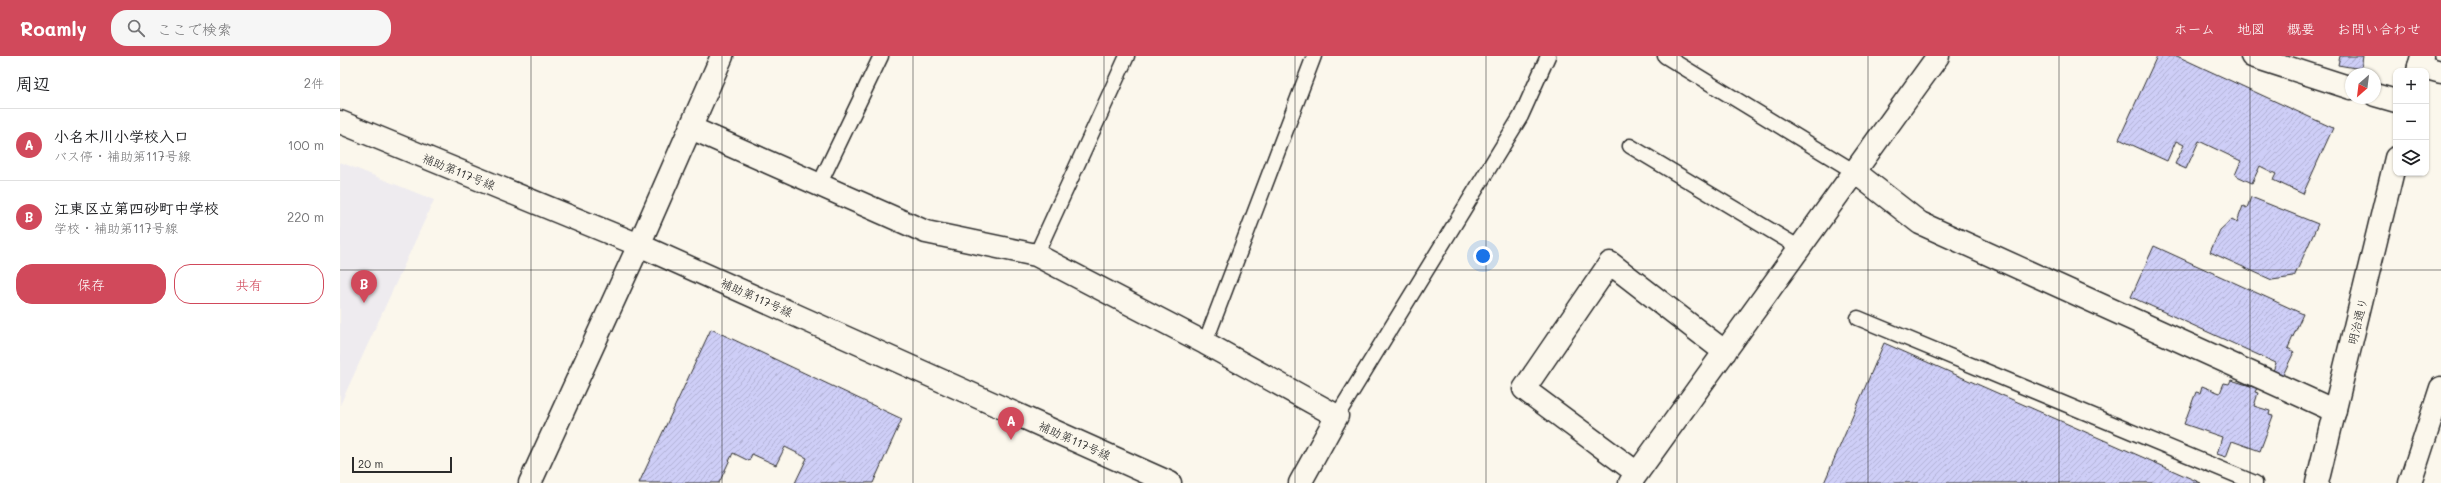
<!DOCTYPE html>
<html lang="ja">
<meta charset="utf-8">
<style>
:root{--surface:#fff;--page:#f6f6f6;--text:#202124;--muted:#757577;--line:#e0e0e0;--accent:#d1495b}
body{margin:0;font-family:Mali,"Klee One",sans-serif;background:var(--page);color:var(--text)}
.controls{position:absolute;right:12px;top:12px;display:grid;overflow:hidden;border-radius:8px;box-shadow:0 1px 3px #0004}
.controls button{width:36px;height:36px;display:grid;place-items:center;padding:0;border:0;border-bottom:1px solid var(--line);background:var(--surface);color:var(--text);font:20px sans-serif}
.compass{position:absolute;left:2005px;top:12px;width:36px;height:36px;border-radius:50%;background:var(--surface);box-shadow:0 1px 3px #0004;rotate:208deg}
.scale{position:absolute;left:12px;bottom:10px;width:100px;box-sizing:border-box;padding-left:4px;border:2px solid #2b2b2b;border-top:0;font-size:11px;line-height:14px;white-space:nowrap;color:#2b2b2b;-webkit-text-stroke:3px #fbf7ec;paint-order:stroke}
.you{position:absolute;left:1143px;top:200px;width:14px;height:14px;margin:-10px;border:3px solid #fff;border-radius:50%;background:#1a73e8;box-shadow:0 0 0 6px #1a73e833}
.badge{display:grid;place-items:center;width:26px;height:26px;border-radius:50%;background:var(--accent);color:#fff;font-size:13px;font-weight:700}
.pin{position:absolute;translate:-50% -33px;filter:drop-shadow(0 1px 2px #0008)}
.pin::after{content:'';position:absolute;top:21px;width:14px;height:12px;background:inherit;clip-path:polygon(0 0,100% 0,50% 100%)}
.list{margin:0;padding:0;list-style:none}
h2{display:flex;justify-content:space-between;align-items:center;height:52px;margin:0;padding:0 16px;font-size:17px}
h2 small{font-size:13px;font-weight:400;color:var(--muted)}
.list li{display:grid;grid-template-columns:26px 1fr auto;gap:12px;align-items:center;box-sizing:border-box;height:72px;padding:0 16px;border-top:1px solid var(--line)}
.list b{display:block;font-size:15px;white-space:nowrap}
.list p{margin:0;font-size:13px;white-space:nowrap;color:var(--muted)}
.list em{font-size:13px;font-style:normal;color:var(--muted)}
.actions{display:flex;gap:8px;padding:12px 16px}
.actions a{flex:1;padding:9px 0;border:1px solid var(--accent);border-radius:16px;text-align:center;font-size:14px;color:var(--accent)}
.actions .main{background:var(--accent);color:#fff}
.icon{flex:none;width:22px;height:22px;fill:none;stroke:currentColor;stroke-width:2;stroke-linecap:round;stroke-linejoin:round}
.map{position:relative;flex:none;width:2101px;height:427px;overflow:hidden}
header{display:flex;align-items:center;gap:24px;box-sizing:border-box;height:56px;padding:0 20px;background:var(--accent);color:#fff}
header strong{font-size:19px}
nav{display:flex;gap:22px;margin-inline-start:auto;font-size:14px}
.search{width:280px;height:36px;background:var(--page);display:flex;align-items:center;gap:10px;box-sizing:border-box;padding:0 14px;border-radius:16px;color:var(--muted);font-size:15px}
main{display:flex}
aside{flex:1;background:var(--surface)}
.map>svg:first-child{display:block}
.built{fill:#eeebef}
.building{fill:url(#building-hatch);stroke:#2b2b2b}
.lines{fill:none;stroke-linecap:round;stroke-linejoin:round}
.service-casing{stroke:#2b2b2b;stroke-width:17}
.minor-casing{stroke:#2b2b2b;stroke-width:25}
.tertiary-casing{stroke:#2b2b2b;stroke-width:25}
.primary-casing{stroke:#2b2b2b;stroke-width:25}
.service{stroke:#fbf7ec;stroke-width:14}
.minor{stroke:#fbf7ec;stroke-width:22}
.tertiary{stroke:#fbf7ec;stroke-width:22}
.primary{stroke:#fbf7ec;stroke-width:22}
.grid{fill:none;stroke:#2b2b2b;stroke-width:1;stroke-opacity:0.55}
.labels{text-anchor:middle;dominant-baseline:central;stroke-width:4;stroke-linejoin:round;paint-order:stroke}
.street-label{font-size:12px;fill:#2b2b2b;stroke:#fbf7ec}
</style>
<header>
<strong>Roamly</strong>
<div class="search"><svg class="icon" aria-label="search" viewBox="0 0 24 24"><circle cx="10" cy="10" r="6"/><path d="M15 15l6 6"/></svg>ここで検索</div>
<nav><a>ホーム</a><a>地図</a><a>概要</a><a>お問い合わせ</a></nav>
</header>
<main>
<aside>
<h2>周辺<small>2件</small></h2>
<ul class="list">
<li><span class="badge">A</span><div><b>小名木川小学校入口</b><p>バス停 · 補助第117号線</p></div><em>100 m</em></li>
<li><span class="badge">B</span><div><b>江東区立第四砂町中学校</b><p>学校 · 補助第117号線</p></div><em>220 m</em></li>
</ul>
<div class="actions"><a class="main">保存</a><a>共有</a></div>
</aside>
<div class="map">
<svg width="2101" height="427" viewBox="0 0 2101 427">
<defs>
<pattern id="building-hatch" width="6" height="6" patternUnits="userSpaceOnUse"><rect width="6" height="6" fill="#cecef7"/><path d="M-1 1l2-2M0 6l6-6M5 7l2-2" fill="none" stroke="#b1b1d4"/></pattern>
</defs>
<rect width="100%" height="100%" fill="#fbf7ec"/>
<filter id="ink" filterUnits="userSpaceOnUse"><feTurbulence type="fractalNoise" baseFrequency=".025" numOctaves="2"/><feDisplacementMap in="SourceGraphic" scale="8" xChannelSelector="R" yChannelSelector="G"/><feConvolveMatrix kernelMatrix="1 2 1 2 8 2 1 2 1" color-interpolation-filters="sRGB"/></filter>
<g filter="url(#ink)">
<path class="built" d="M0,106L94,144L0,349Z"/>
<path class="building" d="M1817,0H1837L1993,72L1963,138L1933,124L1936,118L1920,110L1912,127L1895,119L1901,105L1859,85L1846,113L1835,108L1844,89L1836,85L1827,105L1779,83Z
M2000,0H2023L2021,13L1998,9Z
M1911,141L1978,168L1954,221L1932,224L1870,196L1880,174L1892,163L1897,166L1903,150L1907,152Z
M1814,190L1963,258L1948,292L1954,296L1943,319L1933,315L1936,307L1791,241Z
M371,273L562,363L533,427H455L467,402L445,391L436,409L412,398L409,405L393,397L379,427H299Z
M1544,287L1861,427H1484Z
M1891,324L1917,332L1915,336L1918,337L1914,350L1930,355L1929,359L1933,360L1920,395L1892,385L1886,401L1877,398L1882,381L1844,368L1856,336L1860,337L1862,330L1880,337L1884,327L1889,328Z"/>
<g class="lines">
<g class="service-casing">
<path id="service" d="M1325,0L1515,116
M1290,90L1460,192
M479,129L541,0
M696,199L787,0
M1518,262L1915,427
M865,287L974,0
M997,360L1181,60L1208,0"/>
</g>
<g class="minor-casing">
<path id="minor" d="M1912,0L2011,32
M2079,10L2101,16
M2035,39L2056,45
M351,72L586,176L696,199L865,287L997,360L960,427
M1515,116L1580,167L1995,355
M1297,417L1184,333L1270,207L1385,296
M190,427L299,189L382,0
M1290,427L1598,0
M2070,427L2101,332"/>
</g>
<g class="tertiary-casing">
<path id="tertiary" d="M0,66L299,189L830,427"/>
</g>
<g class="primary-casing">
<path id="primary" d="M2078,15L2082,0
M1977,427L2056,102"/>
</g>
<use href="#service" class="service"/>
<use href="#minor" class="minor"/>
<use href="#tertiary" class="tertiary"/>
<use href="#primary" class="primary"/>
</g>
</g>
<path class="grid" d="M191,0V427M382,0V427M573,0V427M764,0V427M955,0V427M1146,0V427M1337,0V427M1528,0V427M1719,0V427M1910,0V427M0,214H2101"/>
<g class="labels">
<g class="street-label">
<text transform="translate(119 115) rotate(22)">補助第117号線</text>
<text transform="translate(417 241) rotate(24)">補助第117号線</text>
<text transform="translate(2017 265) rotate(-76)">明治通り</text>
<text transform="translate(735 384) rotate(24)">補助第117号線</text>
</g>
</g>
</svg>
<div class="controls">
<button>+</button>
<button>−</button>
<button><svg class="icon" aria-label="layers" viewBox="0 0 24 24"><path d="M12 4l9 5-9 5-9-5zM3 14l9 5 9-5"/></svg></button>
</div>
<svg class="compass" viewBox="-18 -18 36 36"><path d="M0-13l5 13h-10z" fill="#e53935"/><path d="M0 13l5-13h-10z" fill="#757577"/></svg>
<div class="scale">20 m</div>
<div class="you"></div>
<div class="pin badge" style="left:671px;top:384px">A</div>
<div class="pin badge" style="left:24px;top:247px">B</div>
</div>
</main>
